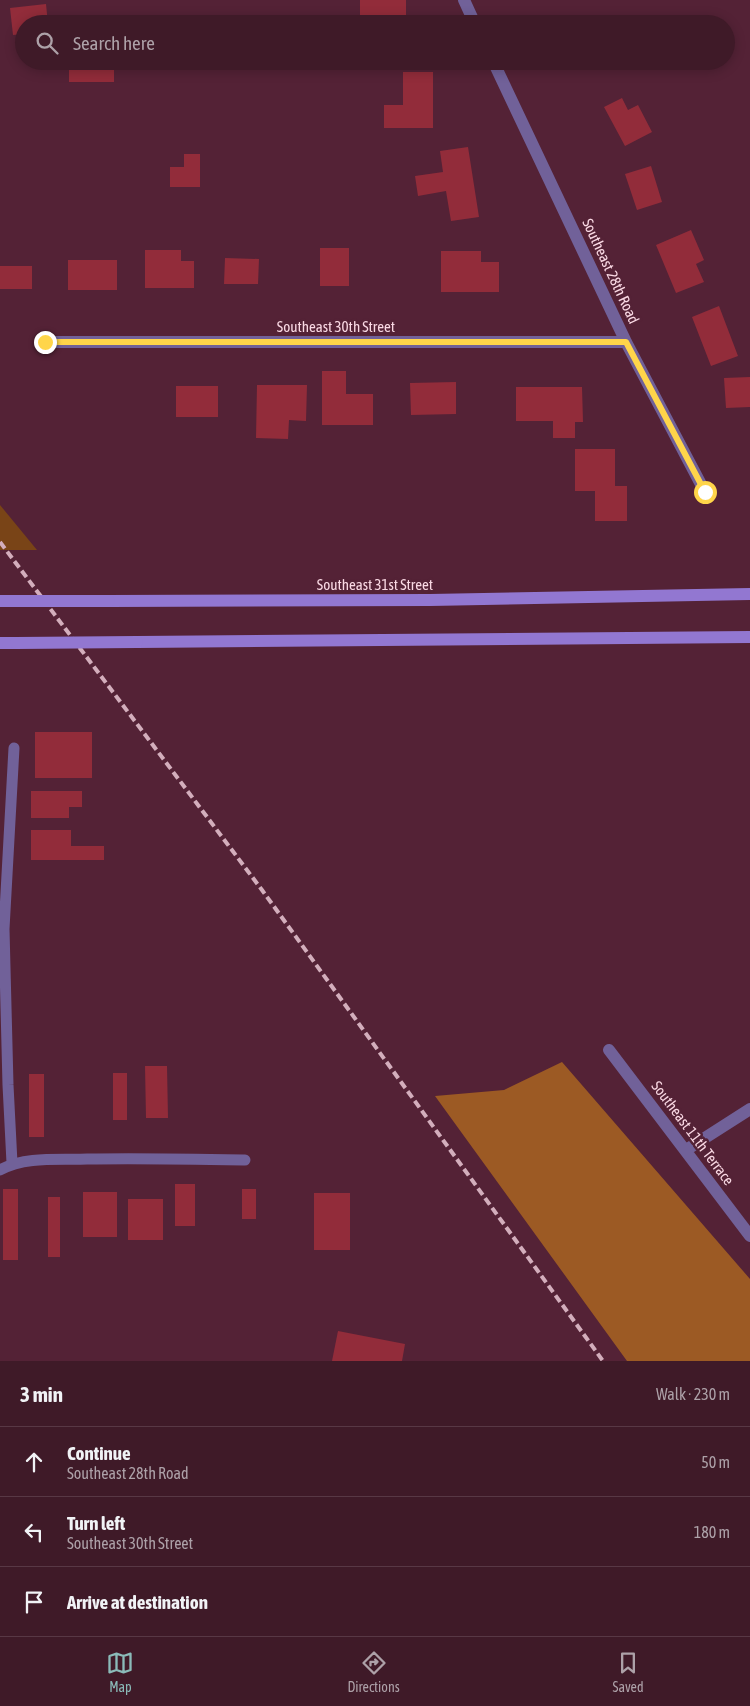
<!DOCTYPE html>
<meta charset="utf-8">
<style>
:root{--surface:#3f1a28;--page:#4a2734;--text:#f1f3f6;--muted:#ada1a8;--line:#583845;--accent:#8bbbb9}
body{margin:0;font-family:"Asap Condensed",sans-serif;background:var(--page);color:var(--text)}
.stop{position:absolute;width:15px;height:15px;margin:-11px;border:4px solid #ffd54a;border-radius:50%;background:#fff}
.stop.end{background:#ffd54a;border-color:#fff;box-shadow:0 1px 5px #0008}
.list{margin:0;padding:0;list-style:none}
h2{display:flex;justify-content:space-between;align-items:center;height:65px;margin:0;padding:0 20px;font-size:21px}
h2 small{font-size:16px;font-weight:400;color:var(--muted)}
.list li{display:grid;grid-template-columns:32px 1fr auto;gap:15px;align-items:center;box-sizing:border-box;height:70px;padding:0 20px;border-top:1px solid var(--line)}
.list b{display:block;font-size:19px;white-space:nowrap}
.list p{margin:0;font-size:16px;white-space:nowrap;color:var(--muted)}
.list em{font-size:16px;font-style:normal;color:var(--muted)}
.icon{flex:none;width:28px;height:28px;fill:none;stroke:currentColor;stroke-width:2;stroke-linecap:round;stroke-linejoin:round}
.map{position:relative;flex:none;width:750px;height:1361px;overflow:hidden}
.search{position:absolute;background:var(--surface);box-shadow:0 2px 12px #0003;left:15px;right:15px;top:15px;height:55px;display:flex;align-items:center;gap:12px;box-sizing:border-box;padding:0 18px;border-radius:28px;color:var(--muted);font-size:19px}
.sheet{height:275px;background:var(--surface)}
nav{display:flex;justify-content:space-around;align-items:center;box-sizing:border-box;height:70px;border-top:1px solid var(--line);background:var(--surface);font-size:14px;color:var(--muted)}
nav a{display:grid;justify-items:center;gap:2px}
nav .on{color:var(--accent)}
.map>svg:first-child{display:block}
.green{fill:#794417}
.forest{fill:#9c5a24}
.building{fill:#922c3a}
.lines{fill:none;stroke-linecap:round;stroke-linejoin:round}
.lane{stroke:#716199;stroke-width:11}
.street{stroke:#716199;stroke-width:12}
.secondary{stroke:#9277d1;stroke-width:12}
.rail{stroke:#d3aebc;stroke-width:4;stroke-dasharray:8 4;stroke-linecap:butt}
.secondary-bridge{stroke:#9277d1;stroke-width:12}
.route{stroke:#ffd54a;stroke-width:6}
.labels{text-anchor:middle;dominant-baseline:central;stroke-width:5;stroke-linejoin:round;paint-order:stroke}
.street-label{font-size:15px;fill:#fad9e4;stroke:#542236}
</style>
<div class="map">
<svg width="750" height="1361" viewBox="0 0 750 1361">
<rect width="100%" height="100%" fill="#542236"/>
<path class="green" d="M0,505L37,550H0Z"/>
<path class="forest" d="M562,1062L750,1279V1361H627L435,1096L504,1090Z"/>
<path class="building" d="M360,0H406V24H360Z
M46,4L48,24H24V34L13,35L10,8Z
M69,61H114V82H69Z
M403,72H433V128H384V105H403Z
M622,98L628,110L638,105L652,132L625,146L604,107Z
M468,147L479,217L451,221L446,191L418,196L415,176L443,172L440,151Z
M184,154H200V187H170V167H184Z
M651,166L662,202L637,210L625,174Z
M691,230L704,260L696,264L704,282L676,293L656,245Z
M320,248H349V286H320Z
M145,250H181V261H194V288H145Z
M441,251H481V262H499V292H441Z
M225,258L259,259L258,284H224Z
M68,260H117V290H68Z
M0,266H32V289H0Z
M719,306L738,356L711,366L692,317Z
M322,371H346V394H373V425H322Z
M750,377V407L726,408L724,378Z
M456,382V414L411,415L410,383Z
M257,385H307L306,421L289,420L288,439L256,438Z
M176,386H218V417H176Z
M516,387H582L583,422H575V438H553V421H516Z
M575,449H615V486H627V521H595V491H575Z
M35,732H92V778H35Z
M31,791H82V807H69V818H31Z
M31,830H71V846H104V860H31Z
M145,1066H167L168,1118H146Z
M113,1073H127V1120H113Z
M29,1074H44V1137H29Z
M175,1184H195V1226H175Z
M3,1189H18V1260H3Z
M242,1189H256V1219H242Z
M83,1192H117V1237H83Z
M314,1193H350V1250H314Z
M48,1197H60V1257H48Z
M128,1199H163V1240H128Z
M338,1331L405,1344L402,1361H332Z"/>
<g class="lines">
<path class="lane" d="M12,1163L8,1085L4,929L14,748
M0,1170C25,1156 59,1160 87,1159C140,1158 192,1159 245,1160"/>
<path class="street" d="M464,0L475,24
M493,61L626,342L705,492
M45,342H626
M609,1050L750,1236
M686,1150L750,1109"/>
<path class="secondary" d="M109,601L430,600L750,594
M137,642L750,637
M0,643H16"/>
<path class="rail" d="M0,542L262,890L603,1361"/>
<path class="secondary-bridge" d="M0,601H109
M16,643L137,642"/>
</g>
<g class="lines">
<path class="route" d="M45,342H626L705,492"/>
</g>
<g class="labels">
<g class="street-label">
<text transform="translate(611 271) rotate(65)">Southeast 28th Road</text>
<text x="336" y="326">Southeast 30th Street</text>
<text x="375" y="584">Southeast 31st Street</text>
<text transform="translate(693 1133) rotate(53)">Southeast 11th Terrace</text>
</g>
</g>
</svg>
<div class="stop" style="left:705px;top:492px"></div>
<div class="stop end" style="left:45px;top:342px"></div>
<div class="search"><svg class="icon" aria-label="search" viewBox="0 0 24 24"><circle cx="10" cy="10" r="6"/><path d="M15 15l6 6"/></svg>Search here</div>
</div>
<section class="sheet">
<h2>3 min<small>Walk · 230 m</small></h2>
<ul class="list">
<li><svg class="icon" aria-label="ahead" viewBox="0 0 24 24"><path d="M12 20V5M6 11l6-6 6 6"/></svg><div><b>Continue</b><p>Southeast 28th Road</p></div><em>50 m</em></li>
<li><svg class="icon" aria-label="left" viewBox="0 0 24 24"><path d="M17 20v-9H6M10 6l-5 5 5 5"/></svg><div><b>Turn left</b><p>Southeast 30th Street</p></div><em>180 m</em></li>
<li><svg class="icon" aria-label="arrive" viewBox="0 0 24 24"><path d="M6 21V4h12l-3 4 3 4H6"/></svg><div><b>Arrive at destination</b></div></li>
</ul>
</section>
<nav>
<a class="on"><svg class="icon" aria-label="map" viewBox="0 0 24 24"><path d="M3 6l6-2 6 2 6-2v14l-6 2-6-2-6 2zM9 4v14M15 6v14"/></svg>Map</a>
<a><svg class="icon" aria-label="directions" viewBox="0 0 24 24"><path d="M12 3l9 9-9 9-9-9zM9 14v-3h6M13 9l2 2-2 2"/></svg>Directions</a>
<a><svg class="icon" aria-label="saved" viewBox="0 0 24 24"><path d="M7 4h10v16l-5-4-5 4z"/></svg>Saved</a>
</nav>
